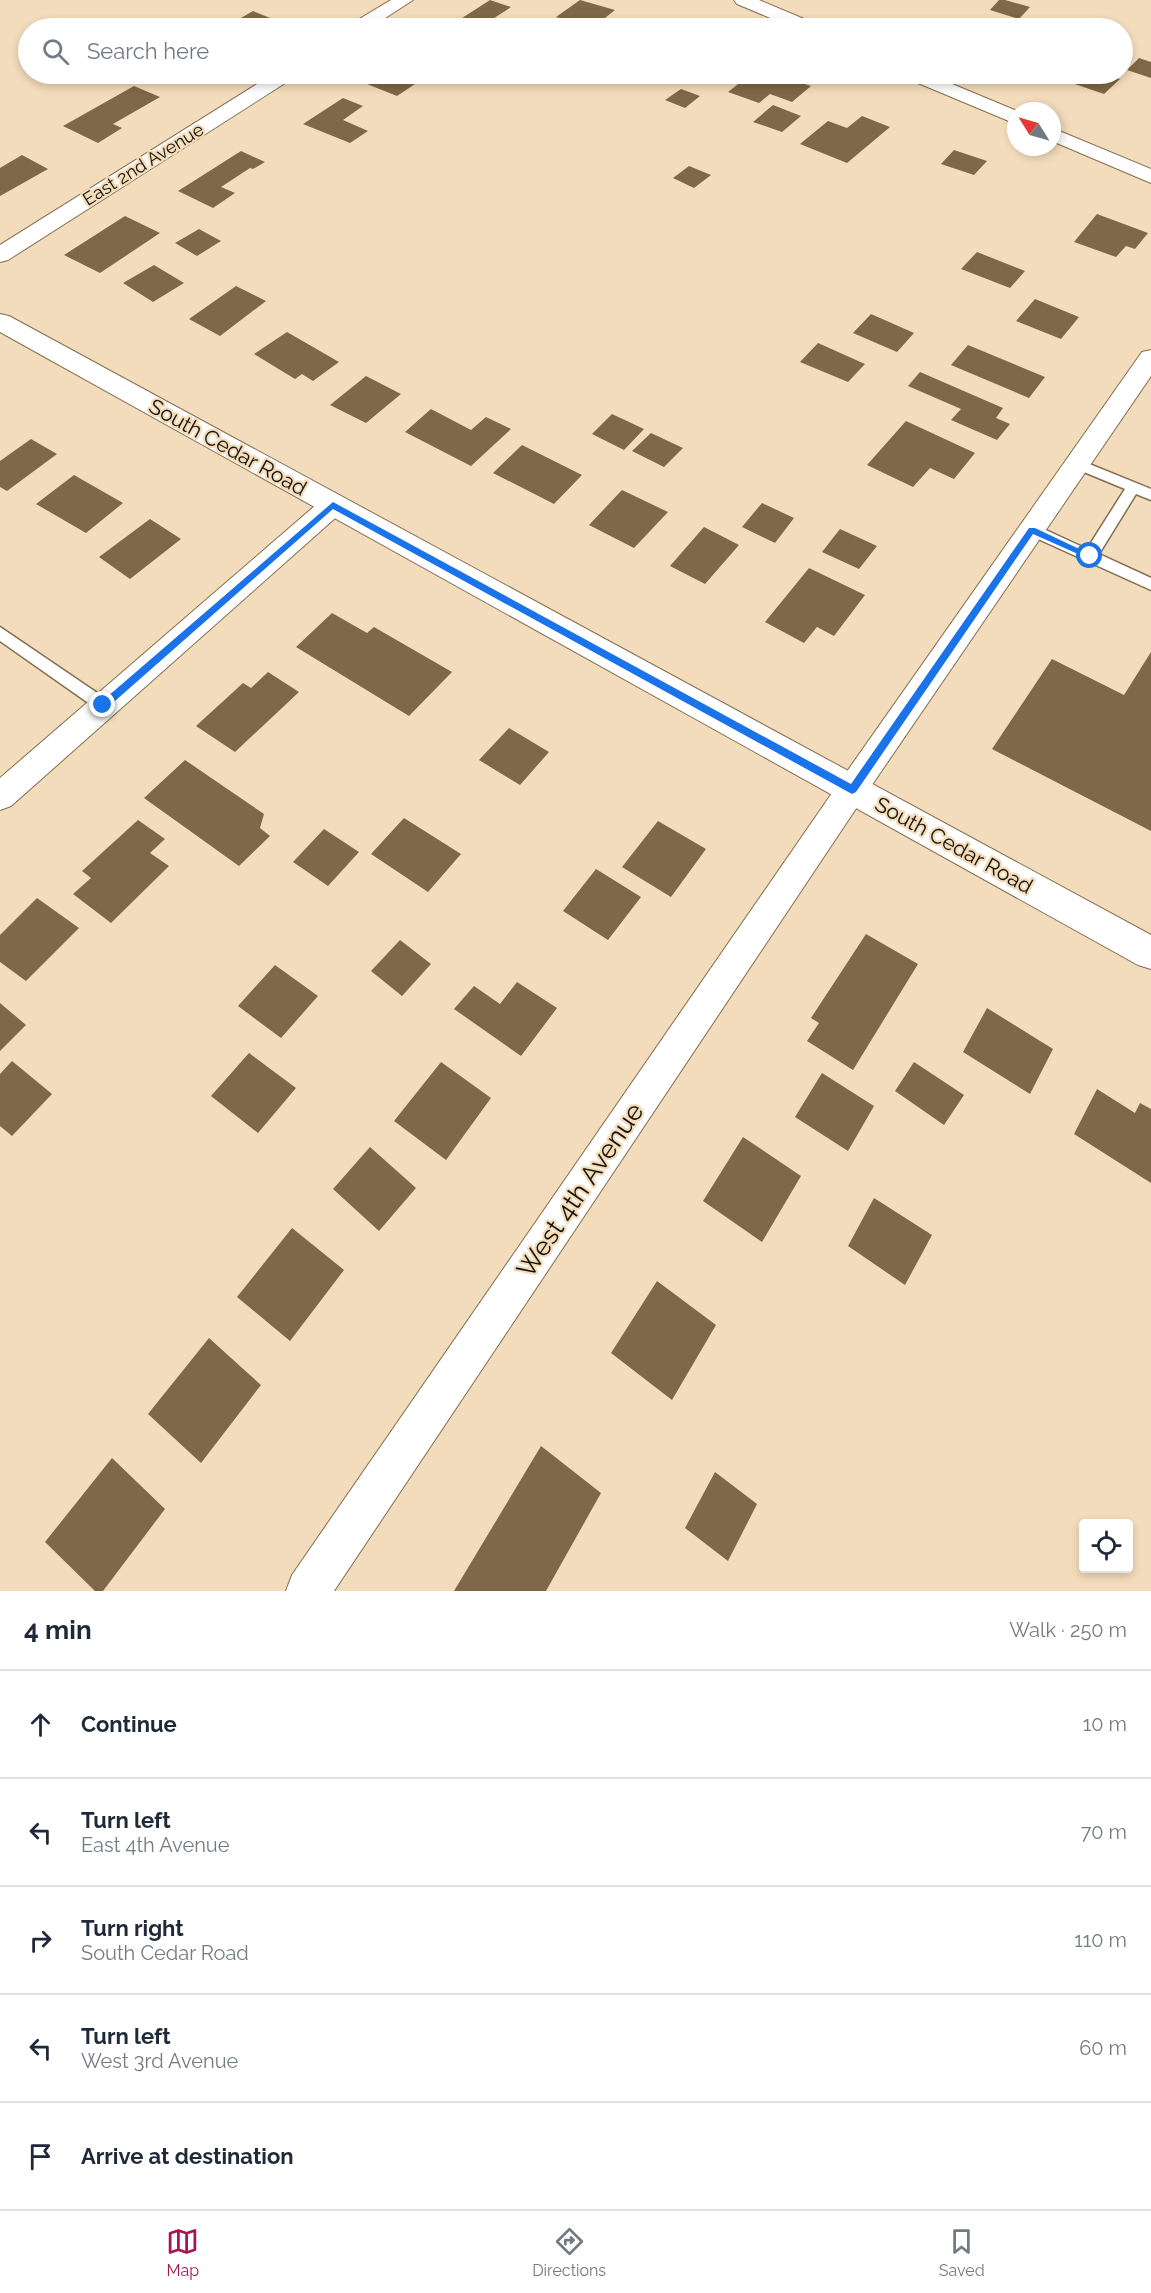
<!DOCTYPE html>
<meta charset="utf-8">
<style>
:root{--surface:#fff;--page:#f6f6f7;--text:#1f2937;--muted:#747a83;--line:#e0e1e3;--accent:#a71551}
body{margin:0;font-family:Raleway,sans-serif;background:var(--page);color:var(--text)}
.controls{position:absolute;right:18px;bottom:18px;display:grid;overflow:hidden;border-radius:6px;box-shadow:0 3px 9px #0003}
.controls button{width:54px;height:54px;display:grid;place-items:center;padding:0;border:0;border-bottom:2px solid var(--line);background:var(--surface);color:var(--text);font:30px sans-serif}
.compass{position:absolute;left:1007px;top:102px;width:54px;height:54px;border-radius:50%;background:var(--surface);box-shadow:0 3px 9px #0003;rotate:307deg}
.stop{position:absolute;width:18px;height:18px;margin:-14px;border:4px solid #1a73e8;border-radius:50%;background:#fff}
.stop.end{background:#1a73e8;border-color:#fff;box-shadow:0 2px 6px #0008}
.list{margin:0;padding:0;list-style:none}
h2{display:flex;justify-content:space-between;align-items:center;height:78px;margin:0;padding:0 24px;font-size:26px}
h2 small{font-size:20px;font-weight:400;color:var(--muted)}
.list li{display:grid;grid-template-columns:39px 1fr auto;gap:18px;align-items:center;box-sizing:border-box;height:108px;padding:0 24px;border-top:2px solid var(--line)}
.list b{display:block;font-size:22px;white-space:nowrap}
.list p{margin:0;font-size:20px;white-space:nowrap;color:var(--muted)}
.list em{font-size:20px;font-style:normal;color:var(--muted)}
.icon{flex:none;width:33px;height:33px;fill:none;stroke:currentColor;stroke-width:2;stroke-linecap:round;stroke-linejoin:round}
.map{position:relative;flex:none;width:1151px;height:1591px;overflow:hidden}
.search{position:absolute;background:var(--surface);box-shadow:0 3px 9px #0003;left:18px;right:18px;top:18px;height:66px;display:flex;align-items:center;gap:15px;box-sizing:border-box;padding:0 21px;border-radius:33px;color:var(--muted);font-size:22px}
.sheet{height:618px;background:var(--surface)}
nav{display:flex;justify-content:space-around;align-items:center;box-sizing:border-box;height:84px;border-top:2px solid var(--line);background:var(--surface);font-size:16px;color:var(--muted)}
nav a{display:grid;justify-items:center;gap:3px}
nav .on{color:var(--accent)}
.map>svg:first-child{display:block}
.building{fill:#7e6847}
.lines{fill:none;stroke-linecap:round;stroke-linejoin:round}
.service-casing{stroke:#826e50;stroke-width:3}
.minor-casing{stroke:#826e50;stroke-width:2}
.secondary-casing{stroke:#826e50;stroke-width:2}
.service{fill:#fff;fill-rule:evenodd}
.minor{fill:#fff;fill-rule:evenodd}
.secondary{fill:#fff;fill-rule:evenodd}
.route{fill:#1a73e8}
.labels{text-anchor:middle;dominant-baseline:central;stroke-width:4.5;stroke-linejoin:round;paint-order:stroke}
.far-street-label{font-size:18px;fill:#171005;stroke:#f3dcbb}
.street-label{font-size:21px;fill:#171005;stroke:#f3dcbb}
.near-street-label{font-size:26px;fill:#171005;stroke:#f3dcbb}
</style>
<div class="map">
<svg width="1151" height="1591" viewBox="0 0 1151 1591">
<rect width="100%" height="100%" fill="#f3dcbb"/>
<path class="building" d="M490,0L511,7L479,28L459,20Z
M580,0L615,10L605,18L617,22L610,27L593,21L585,27L556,17Z
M999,0H1005L1030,7L1019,19L990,10Z
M253,11L290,26L286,28H249L234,22Z
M1139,58L1151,62V78L1127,70Z
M375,74H430L397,96L362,82Z
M751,74H775L811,86L792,102L770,94L759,103L728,92Z
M1057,74H1104L1120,79L1104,94L1054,77Z
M134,86L160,97L113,124L122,128L98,143L63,126Z
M681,89L700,96L685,108L665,100Z
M343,98L363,106L343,120L368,131L350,143L303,124Z
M773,105L801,116L782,132L753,122Z
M862,116L890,127L847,163L800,144L828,121L847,128Z
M954,150L987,161L974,175L941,164Z
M241,151L265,162L253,169L250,168L221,187L235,193L213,208L178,191Z
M22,155L48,169L0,196V168Z
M689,166L711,175L694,188L673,178Z
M1097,214L1148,233L1135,249L1126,246L1116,257L1074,242Z
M125,216L160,233L100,273L64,255Z
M199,229L221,241L197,256L175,243Z
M977,252L1025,271L1010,288L961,269Z
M154,265L184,283L153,302L123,283Z
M236,286L266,301L220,336L189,319Z
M1035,299L1079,317L1061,339L1016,321Z
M871,314L914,333L897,352L853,333Z
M287,332L339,362L313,381L302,374L295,379L254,354Z
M818,343L865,364L848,382L800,362Z
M968,345L1045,377L1029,398L951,365Z
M920,372L1003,408L996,418L1010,424L997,440L951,420L961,409L908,386Z
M366,376L401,394L366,423L330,405Z
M431,409L471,430L486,417L511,429L471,466L405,432Z
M612,414L644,429L624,450L592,434Z
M906,421L975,453L954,479L930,468L913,487L867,465Z
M651,433L683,448L664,467L632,451Z
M31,439L57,454L7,491L0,487V461Z
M522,445L582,475L554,504L493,473Z
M74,475L123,503L86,533L36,504Z
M622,490L668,512L634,548L589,525Z
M762,503L794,518L775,543L742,527Z
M150,519L181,539L130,579L99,557Z
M704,527L739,545L705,584L670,566Z
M840,529L877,546L859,569L822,552Z
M809,568L865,595L834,636L817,627L804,643L765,622Z
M332,613L367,633L374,627L452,672L409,716L296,647Z
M1151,652V831L992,749L1052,659L1124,695Z
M268,672L299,692L235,752L196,726L243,683L251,688Z
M509,728L549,752L520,785L479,760Z
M185,760L264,814L260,828L270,836L239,866L144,798Z
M404,818L461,854L428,892L371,854Z
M138,820L165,839L150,853L169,866L111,923L73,894L91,878L82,871Z
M658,821L706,849L671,897L622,867Z
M324,829L359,852L328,886L293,862Z
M596,869L641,897L608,940L563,911Z
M37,898L79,928L26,981L0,962V935Z
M866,934L918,964L853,1070L807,1041L819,1023L811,1018Z
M400,940L431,964L402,996L371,971Z
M275,965L318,996L281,1038L238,1006Z
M517,982L557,1008L521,1056L454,1009L474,986L500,1004Z
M0,1003L26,1025L0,1051Z
M987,1008L1053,1049L1030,1094L963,1052Z
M249,1053L296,1088L258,1133L211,1096Z
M12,1061L52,1094L12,1136L0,1126V1074Z
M441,1062L491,1098L446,1160L394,1121Z
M914,1062L964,1095L944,1125L895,1091Z
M822,1073L874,1106L848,1151L795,1117Z
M1097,1089L1135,1113L1140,1103L1151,1109V1183L1074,1134Z
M743,1137L801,1176L762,1242L703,1201Z
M370,1147L416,1188L379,1231L333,1189Z
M874,1198L932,1235L905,1285L848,1246Z
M292,1228L344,1270L290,1341L237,1297Z
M657,1281L716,1325L672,1400L611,1353Z
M209,1338L261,1385L201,1463L148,1414Z
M541,1446L601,1493L546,1591H454Z
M112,1458L165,1509L103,1591H95L45,1542Z
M715,1472L757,1504L728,1561L685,1528Z"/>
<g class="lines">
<g class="service-casing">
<path id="service" d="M1077,459L1151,489V500L1136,494L1099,554L1151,578V590L1027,534L1025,530L1032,525L1037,526L1087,549L1125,489L1072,467L1070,464L1072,461Z
M0,627L109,701L111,705L109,709L103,711L97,709L0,641Z"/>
</g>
<g class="minor-casing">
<path id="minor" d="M391,0H413L370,28H349L351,24Z
M734,0H759L816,24L818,28H794L737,4Z
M273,74H296L293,78L8,260L0,262V245Z
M903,74H928L1017,111L1016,124L906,78Z
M1052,128L1151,169V183L1052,141Z
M1151,350V376L863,798L334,1591H286L292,1575L841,780L1142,352Z
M333,495L342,498L346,505L342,512L11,806L0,810V778L324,498Z"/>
</g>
<g class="secondary-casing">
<path id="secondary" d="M0,314L9,316L1151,935V969L1138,965L0,332Z"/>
</g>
<use href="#service" class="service"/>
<use href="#minor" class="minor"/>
<use href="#secondary" class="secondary"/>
</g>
<path class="route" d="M333,502L851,784L1029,528H1035L1094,556L1087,558L1033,534L856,792L852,794L333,509L107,708H100V703Z"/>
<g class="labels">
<g class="far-street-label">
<text transform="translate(143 164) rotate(-32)">East 2nd Avenue</text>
</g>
<g class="street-label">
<text transform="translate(228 447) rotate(29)">South Cedar Road</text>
<text transform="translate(954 845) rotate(29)">South Cedar Road</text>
</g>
<g class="near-street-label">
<text transform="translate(580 1190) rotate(-56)">West 4th Avenue</text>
</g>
</g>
</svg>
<div class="controls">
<button><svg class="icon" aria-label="locate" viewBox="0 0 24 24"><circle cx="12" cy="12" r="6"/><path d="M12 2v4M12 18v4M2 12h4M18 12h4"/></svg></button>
</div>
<svg class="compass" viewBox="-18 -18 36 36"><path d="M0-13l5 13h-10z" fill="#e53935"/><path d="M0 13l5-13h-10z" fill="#747a83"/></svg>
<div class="stop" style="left:1090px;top:556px"></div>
<div class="stop end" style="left:103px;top:705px"></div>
<div class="search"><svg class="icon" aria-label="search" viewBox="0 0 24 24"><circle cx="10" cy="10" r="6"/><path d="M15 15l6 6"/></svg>Search here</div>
</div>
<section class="sheet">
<h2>4 min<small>Walk · 250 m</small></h2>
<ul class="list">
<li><svg class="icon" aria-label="ahead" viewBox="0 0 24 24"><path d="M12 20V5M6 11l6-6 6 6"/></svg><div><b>Continue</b></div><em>10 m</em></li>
<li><svg class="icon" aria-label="left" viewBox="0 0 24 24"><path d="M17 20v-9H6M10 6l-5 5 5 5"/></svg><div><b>Turn left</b><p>East 4th Avenue</p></div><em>70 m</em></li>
<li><svg class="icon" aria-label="right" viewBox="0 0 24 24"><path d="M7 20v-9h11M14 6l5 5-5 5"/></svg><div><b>Turn right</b><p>South Cedar Road</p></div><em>110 m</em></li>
<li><svg class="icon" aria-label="left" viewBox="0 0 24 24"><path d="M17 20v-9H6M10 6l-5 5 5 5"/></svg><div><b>Turn left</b><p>West 3rd Avenue</p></div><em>60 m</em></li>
<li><svg class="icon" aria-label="arrive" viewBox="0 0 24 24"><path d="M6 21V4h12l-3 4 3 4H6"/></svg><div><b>Arrive at destination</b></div></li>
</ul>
</section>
<nav>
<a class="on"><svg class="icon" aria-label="map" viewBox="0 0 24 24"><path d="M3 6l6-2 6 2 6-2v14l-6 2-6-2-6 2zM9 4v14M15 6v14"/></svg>Map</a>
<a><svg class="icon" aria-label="directions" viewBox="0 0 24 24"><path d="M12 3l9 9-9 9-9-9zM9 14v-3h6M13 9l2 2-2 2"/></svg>Directions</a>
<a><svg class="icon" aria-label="saved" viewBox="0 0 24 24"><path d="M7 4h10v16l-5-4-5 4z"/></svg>Saved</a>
</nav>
